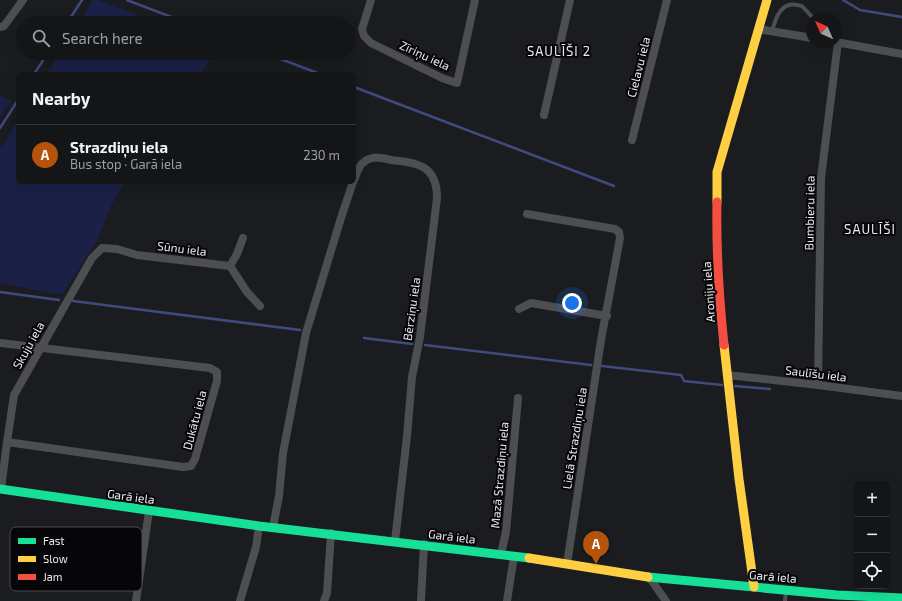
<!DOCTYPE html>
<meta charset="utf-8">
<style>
:root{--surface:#141517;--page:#212224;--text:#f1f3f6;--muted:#9d9fa1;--line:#333436;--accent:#b45309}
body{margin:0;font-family:"Exo 2",sans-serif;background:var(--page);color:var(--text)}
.controls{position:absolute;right:12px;bottom:12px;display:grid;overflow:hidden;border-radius:6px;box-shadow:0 4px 16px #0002}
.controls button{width:36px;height:36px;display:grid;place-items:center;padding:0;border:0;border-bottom:1px solid var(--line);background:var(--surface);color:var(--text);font:20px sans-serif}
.compass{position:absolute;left:806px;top:12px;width:36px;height:36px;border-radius:50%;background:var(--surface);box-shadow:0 4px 16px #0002;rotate:315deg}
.you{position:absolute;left:572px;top:303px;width:14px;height:14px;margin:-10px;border:3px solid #fff;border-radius:50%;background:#1a73e8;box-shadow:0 0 0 6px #1a73e833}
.badge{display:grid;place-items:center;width:26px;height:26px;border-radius:50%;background:var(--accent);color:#fff;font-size:13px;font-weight:700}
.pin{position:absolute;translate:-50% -33px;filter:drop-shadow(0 1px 2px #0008)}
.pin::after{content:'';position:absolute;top:21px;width:14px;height:12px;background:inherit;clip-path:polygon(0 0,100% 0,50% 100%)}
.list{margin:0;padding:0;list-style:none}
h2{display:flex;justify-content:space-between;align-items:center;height:52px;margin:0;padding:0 16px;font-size:17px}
h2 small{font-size:13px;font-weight:400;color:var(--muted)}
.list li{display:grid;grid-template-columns:26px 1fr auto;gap:12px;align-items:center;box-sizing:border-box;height:60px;padding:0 16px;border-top:1px solid var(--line)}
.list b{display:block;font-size:15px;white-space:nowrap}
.list p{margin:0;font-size:13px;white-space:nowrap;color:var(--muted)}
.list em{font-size:13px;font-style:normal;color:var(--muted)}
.icon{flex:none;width:22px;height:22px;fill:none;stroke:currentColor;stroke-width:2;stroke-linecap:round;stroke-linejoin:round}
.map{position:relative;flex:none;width:902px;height:601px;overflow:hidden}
.search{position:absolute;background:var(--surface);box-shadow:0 4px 16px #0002;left:16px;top:16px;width:340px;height:44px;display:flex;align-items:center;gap:10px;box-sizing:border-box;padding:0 14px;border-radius:22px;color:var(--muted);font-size:15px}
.panel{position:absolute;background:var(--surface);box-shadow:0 4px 16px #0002;left:16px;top:72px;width:340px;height:112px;border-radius:6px}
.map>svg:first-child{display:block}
.grass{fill:#1b2047}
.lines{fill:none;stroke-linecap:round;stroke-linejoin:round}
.stream{stroke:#404a7f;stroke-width:2.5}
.lane{stroke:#4d4e50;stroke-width:4}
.street{stroke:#4d4e50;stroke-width:8}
.fast{stroke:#16e098;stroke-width:9}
.slow{stroke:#ffcf43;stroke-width:9}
.jam{stroke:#f24e42;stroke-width:9}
.labels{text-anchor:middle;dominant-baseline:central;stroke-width:4;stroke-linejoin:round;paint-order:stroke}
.street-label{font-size:12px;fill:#eaebef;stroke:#060608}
.neighbourhood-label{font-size:13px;letter-spacing:1px;fill:#eaebef;stroke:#060608}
.key{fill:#060608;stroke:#4a4b4d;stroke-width:1}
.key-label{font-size:11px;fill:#eaebef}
</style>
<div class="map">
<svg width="902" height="601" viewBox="0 0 902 601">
<rect width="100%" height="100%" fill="#1a1c1f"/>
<path class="grass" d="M93,0H98L160,23H78Z
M60,53H212L211,59L201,74H47Z
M0,96L11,101L0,118Z
M18,120V182H126L110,207L99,237L62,295L0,283V149Z"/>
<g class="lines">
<path class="stream" d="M127,0L187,23
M843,0L860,10L902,17
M67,23L82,0
M265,53L320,74
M34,74L48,53
M354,87L614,186
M0,128L18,100
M0,292L59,300
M73,301L300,330
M364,338L412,344
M425,345L591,365
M602,366L681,375L684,381L722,385
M735,386L770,389"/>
<path class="lane" d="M772,31C775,22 778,8 789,5C792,4 798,5 802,6L813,18
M785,601L786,591"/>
<path class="street" d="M371,0L362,29L364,36L371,43L442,78L457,83L475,0
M0,27L4,26L23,0
M758,29L812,38
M836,42L902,54
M544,115L570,0
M632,140L667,0
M354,180C357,173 358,166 364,162C373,155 382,158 391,160C418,163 437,165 437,198L420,337L412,377L407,436L395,541
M527,214L615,229L619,232L620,238L601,340L567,564
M230,266L247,292L260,306
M519,309L531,303L607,316
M0,343L210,368L217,372V381L195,459L191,466L183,467L7,442
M727,375L818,385L902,396
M818,385L821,178L838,42
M1,489L7,442L14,395L92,258L102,248L117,249L137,255L230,266L237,254L243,238
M273,527L279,496L283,453L306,333L341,218L353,182
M501,554L506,532L518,398
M649,577L666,601
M136,601L149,511
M240,601L256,547L259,526
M324,601L327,593L331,533
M421,601L424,544
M507,601L514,556"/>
<path class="fast" d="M0,489L259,526L529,558
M648,577L837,595L902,598"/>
<path class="slow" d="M717,202V172L767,0
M724,345L739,479L754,587
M529,558L648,577"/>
<path class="jam" d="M717,202C716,250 719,297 724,345"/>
</g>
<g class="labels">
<g class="street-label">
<text transform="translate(425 55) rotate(25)">Zīriņu iela</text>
<text transform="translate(638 67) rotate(-76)">Cielavu iela</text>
<text transform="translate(809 213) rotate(-89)">Bumbieru iela</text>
<text transform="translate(182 248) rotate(7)">Sūnu iela</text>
<text transform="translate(708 292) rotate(-94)">Aroniju iela</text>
<text transform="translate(411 309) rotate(-82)">Bērziņu iela</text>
<text transform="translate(28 345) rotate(-61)">Skuju iela</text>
<text transform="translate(816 373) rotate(7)">Saulīšu iela</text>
<text transform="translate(194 420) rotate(-75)">Dukātu iela</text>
<text transform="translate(574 438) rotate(-81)">Lielā Strazdiņu iela</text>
<text transform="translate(499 475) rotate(-85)">Mazā Strazdiņu iela</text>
<text transform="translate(131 496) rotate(8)">Garā iela</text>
<text transform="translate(452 536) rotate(7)">Garā iela</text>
<text transform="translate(773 576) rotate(5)">Garā iela</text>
</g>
<g class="neighbourhood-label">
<text x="559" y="51">SAULĪŠI 2</text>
<text x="870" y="229">SAULĪŠI</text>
</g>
</g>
<rect x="10" y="527" width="132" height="64" rx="6" class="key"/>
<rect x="18" y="538" width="18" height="6" fill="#16e098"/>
<rect x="18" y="556" width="18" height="6" fill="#ffcf43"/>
<rect x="18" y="574" width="18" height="6" fill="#f24e42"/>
<g class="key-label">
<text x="43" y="545">Fast</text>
<text x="43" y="563">Slow</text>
<text x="43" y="581">Jam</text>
</g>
</svg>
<div class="controls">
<button>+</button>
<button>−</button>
<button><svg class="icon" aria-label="locate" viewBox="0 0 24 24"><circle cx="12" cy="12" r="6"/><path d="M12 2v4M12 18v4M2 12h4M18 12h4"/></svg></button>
</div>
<svg class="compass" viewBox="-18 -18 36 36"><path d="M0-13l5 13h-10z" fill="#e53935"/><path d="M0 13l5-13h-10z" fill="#9d9fa1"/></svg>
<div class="you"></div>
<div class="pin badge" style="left:596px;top:564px">A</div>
<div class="search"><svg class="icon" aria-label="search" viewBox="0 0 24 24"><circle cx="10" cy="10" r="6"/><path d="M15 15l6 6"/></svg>Search here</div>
<section class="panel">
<h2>Nearby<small></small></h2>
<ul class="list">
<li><span class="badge">A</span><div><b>Strazdiņu iela</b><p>Bus stop · Garā iela</p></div><em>230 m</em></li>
</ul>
</section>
</div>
